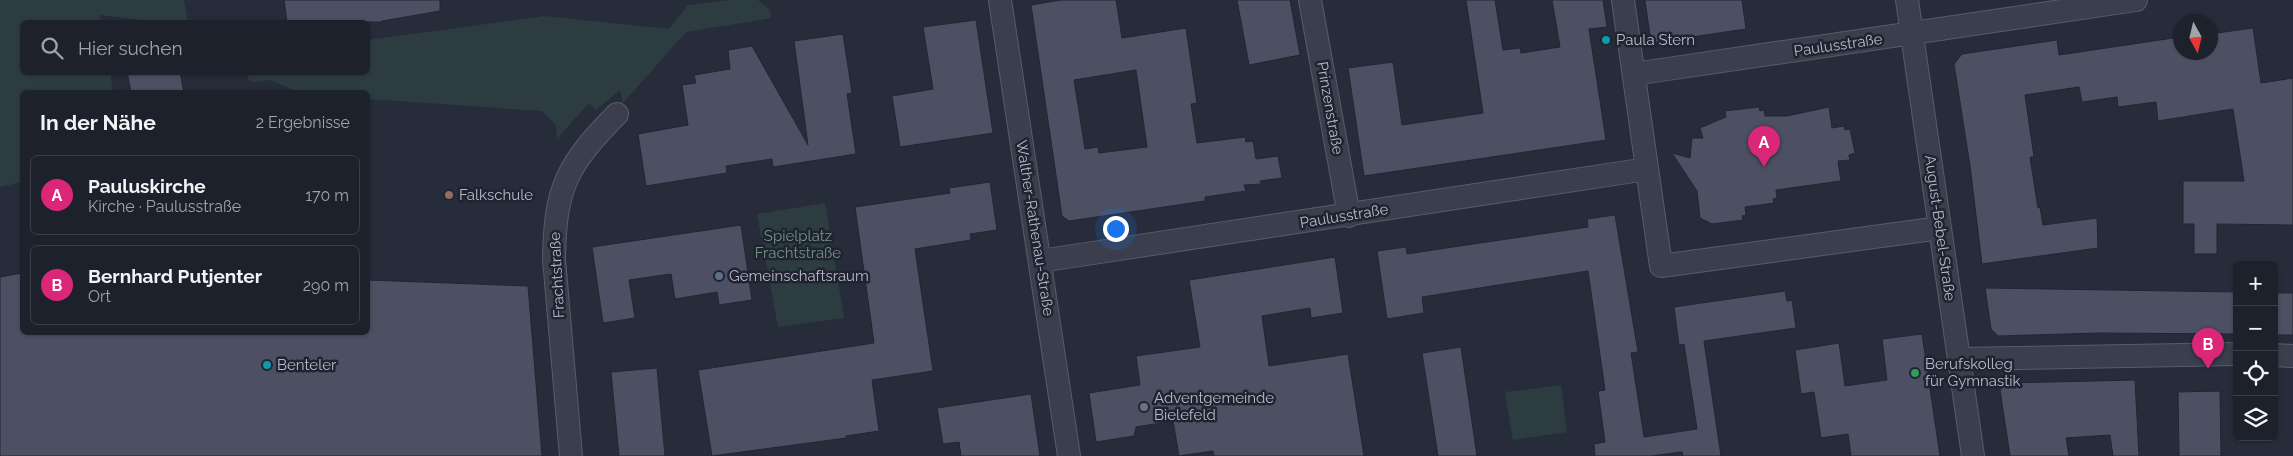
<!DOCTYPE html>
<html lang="de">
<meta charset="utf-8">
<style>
:root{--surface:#1d212c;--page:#2a2e38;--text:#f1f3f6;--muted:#a0a3a9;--line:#3b3e48;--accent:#db2777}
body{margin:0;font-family:Raleway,sans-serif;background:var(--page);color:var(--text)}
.controls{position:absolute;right:15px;bottom:15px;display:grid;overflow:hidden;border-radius:8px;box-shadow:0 1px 4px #0004}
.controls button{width:45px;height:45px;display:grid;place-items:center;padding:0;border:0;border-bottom:1px solid var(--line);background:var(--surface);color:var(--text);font:25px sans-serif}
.compass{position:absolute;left:2173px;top:15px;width:45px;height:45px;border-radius:50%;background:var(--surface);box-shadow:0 1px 4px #0004;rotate:172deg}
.you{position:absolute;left:1115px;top:228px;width:18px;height:18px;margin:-12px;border:4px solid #fff;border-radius:50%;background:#1a73e8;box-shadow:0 0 0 8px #1a73e833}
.badge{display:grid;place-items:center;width:32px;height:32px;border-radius:50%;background:var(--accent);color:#fff;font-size:16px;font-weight:700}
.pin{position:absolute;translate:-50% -41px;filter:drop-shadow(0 1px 2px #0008)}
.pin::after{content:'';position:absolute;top:26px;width:18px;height:15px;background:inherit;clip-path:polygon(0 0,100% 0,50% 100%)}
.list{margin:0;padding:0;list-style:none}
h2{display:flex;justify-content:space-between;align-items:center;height:65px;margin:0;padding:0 20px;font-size:21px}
h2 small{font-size:16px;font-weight:400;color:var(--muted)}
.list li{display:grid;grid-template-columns:32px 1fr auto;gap:15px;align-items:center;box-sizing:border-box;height:80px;margin:0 10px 10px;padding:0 10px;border:1px solid var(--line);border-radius:8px}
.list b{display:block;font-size:19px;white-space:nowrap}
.list p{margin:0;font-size:16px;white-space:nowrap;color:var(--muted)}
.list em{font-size:16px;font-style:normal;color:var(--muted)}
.icon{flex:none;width:28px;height:28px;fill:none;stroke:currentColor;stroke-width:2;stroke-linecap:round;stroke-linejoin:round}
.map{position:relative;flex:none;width:2293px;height:456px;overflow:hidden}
.search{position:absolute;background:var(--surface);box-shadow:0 1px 4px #0004;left:20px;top:20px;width:350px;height:55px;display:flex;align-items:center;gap:12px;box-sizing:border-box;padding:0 18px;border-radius:8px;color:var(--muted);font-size:19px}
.panel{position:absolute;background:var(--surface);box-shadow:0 1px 4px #0004;left:20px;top:90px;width:350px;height:245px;border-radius:8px}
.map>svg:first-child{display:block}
.green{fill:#2d3c41}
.building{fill:#4c5062;stroke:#222533;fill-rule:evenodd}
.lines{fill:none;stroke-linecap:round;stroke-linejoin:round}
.minor-casing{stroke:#595c6a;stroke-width:24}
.minor{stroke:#3b3e4c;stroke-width:22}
.culture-dot{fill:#0f9aa8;stroke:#202331;stroke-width:2}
.education-dot{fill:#8d6e63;stroke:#202331;stroke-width:2}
.service-dot{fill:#5c6f8a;stroke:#202331;stroke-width:2}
.leisure-dot{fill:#2e9e5b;stroke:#202331;stroke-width:2}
.worship-dot{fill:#6b7280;stroke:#202331;stroke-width:2}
.labels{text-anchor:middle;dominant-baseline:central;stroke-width:5;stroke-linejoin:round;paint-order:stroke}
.poi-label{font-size:15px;fill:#b7bac7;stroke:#202331;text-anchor:start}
.street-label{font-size:15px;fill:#b7bac7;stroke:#202331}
.park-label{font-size:15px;fill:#719580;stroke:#202331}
</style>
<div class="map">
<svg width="2293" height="456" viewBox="0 0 2293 456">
<rect width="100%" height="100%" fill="#272c3b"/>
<path class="green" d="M0,0H184L188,22H159L100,15L101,22H22V72L110,73L113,92H22V182L0,187Z
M730,0H758L770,10L771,18L686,32L623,103L620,90L596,110L589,103L557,139L556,125L542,111L368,99V92H298L271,80L255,82L249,80L247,73L368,72V40L544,16L669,29L688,5Z
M825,203L844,318L778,327L757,214Z
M1561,385L1567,432L1513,440L1505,392Z"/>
<path class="building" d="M284,0H440V11L382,21V22H287Z
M1061,0H1116L1122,38L1186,28L1197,103L1191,104L1197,143L1245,137L1246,142L1253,141L1256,159L1278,156L1282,178L1260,181L1261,184L1244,185L1246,191L1205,197V201L1069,221L1062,216L1031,5ZM1136,70L1147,147L1099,153L1098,147L1085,149L1074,80Z
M1237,0H1290L1300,55L1249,65Z
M1466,0H1495L1503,50L1520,48L1521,53L1560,47L1552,0H1603L1607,27L1589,29L1606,140L1364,176L1348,68L1393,62L1402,125L1483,113Z
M1645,0H1742L1746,29L1651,43Z
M976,20L993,133L900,147L892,96L933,89L923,27Z
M2253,28L2261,83L2293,78V225L2217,224V254H2194V224H2183V181H2244L2233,109L2158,121L2156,102L2118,107L2117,97L2082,102L2079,87L2025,95L2034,157H2030L2038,208L2040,207L2043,225L2097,218L2098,248L1982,264L1970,166L1954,64L1962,54L2057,40L2059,55L2180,37V52H2210V34Z
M843,34L852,93L847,94L856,154L773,167L772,159L726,166L727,173L646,186L638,134L688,125L682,85L696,83L694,75L730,69L728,50L752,46L808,145L794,41Z
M127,72H180L184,92H131Z
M1759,107L1760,111L1764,110L1765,116H1787L1829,107L1832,128L1844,126L1845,130L1850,129L1855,153L1849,155L1850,160L1838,161L1841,181L1776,190L1777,198L1773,199L1774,203L1745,207L1746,215L1742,216L1743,220L1712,224L1700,218L1697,191L1672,153L1690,158L1692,138H1703L1700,128L1726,117L1725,111Z
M990,182L997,230L970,234L971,240L915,249L933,371L872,380L879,431L846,436V438L712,456L698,370L874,343L855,207L950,193L949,188Z
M1615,215L1638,352L1631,353L1644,437L1697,429L1684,344L1679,345L1674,307L1785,291L1787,301L1792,300L1796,328L1704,341L1721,456H1683L1682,452L1651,456H1595L1594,444L1605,442L1598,391L1605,390L1588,271L1422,297L1424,313L1387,319L1377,251L1406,247L1407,254L1453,247L1588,227L1587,219Z
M741,225L752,300L719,305L717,292L675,299L671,274L629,280L635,318L603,323L592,247Z
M1335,257L1343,313L1311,318L1310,308L1262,316L1269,366L1348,354L1364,456H1214L1213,451L1179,456L1173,421L1136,427L1134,436L1096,442L1089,393L1140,385L1136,356L1200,347L1189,280Z
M22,273V332H368V280L528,286L542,456H0V277Z
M1985,288L2237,292V334L2100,333L1998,336L1991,329Z
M2274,293H2293V335H2274Z
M1922,334L1940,456H1851L1848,434L1821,438L1814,392L1801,394L1795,350L1839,343L1845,386L1887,380L1882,339Z
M1461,347L1477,456H1438L1422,353Z
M657,368L665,456H619L611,372Z
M2135,380L2139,456H2113L2110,435L2066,438L2069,456H2010L2000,390L2006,383Z
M2220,391L2221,456H2179L2178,392Z
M1031,394L1040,456H961L959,442L943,444L937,408Z"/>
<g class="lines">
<g class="minor-casing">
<path id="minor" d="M1000,0L1069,456
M1310,0L1349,216
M1623,0L1661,266L1940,228
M1907,0L1973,456
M1634,74L2136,0
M1040,261L1647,169
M2274,355L2293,356
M1959,359L2237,354
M571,456L554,259C555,187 567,165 617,114"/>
</g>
<use href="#minor" class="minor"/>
</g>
<g class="culture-dot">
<circle cx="1606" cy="40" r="5"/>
<circle cx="267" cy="365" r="5"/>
</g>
<circle class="education-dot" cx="449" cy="195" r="5"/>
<circle class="service-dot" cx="719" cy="276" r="5"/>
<circle class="leisure-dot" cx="1915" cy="373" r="5"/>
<circle class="worship-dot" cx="1144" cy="407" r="5"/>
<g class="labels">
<g class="poi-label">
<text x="1616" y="40">Paula Stern</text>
<text x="459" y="195">Falkschule</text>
<text x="729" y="276">Gemeinschaftsraum</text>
<text x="1925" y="364">Berufskolleg<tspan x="1925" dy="17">für Gymnastik</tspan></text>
<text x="277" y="365">Benteler</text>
<text x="1154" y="398">Adventgemeinde<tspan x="1154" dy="17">Bielefeld</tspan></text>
</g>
<g class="street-label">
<text transform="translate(1838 45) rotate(-8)">Paulusstraße</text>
<text transform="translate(1330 108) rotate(80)">Prinzenstraße</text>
<text transform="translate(1344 216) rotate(-9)">Paulusstraße</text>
<text transform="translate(1035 228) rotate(81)">Walther-Rathenau-Straße</text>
<text transform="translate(1940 228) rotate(82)">August-Bebel-Straße</text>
<text transform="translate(557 275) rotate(-93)">Frachtstraße</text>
</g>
<g class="park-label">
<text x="798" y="236">Spielplatz<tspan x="798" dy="17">Frachtstraße</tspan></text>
</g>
</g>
</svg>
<div class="controls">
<button>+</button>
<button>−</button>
<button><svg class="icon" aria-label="locate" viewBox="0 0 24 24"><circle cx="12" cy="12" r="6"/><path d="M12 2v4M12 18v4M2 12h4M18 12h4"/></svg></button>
<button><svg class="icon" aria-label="layers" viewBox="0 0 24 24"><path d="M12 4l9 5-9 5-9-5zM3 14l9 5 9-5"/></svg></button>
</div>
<svg class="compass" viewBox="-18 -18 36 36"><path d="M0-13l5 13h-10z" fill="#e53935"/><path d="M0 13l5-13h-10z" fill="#a0a3a9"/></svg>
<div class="you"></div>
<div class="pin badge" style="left:1764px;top:167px">A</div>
<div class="pin badge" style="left:2208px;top:369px">B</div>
<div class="search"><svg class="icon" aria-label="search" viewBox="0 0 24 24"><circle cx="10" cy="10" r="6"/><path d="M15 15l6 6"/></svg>Hier suchen</div>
<section class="panel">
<h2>In der Nähe<small>2 Ergebnisse</small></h2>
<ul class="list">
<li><span class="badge">A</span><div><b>Pauluskirche</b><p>Kirche · Paulusstraße</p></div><em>170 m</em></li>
<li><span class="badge">B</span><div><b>Bernhard Putjenter</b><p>Ort</p></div><em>290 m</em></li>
</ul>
</section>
</div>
